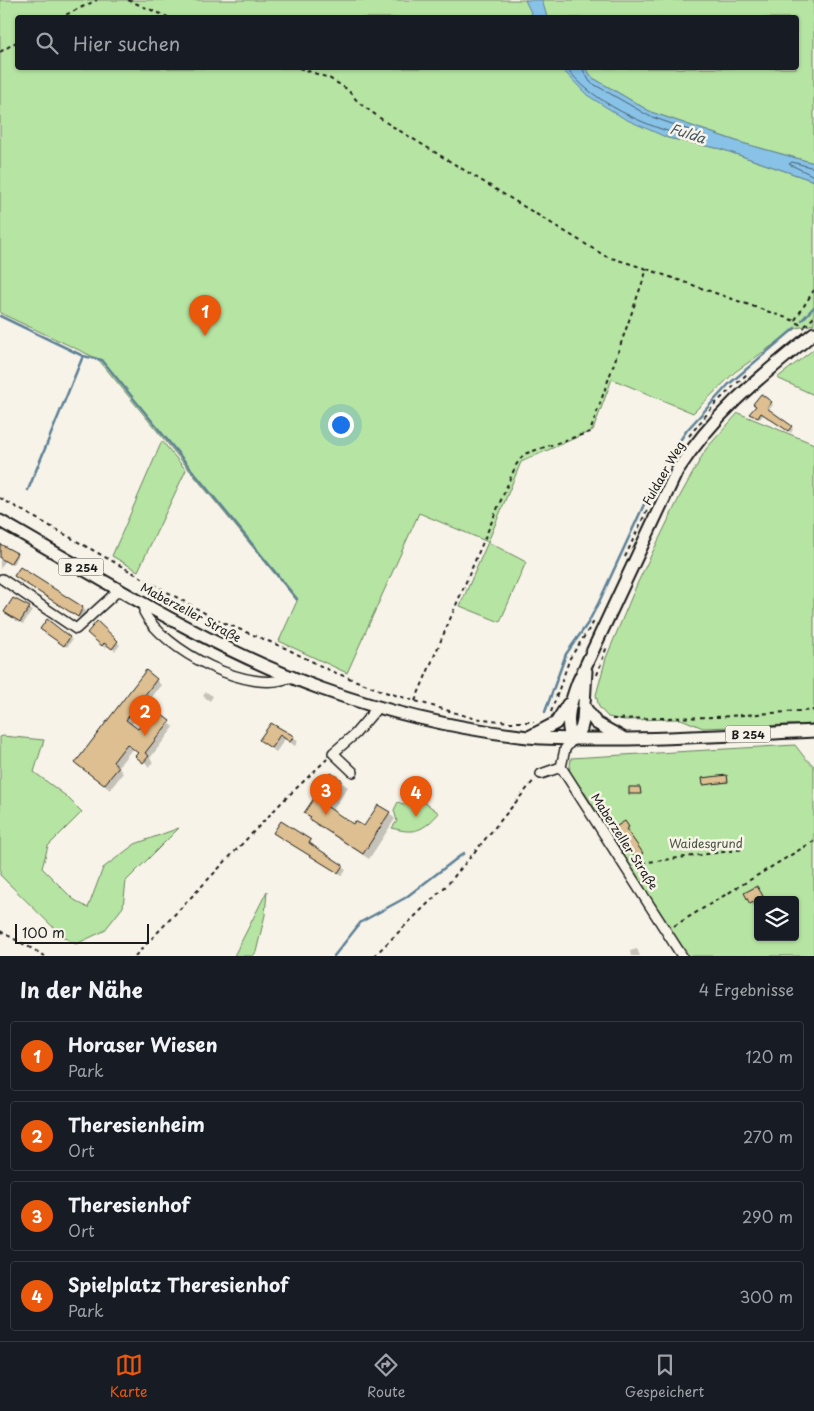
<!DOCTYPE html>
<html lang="de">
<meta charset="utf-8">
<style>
:root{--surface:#171b24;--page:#20242c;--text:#f1f3f6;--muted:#9ea1a6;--line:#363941;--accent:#ea580c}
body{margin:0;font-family:"Playpen Sans",sans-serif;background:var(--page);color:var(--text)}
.controls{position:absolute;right:15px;bottom:15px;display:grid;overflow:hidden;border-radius:5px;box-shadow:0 1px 4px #0004}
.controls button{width:45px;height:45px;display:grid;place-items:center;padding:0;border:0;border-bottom:1px solid var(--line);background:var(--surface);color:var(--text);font:25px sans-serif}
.scale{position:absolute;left:15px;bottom:12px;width:134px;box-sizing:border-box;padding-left:5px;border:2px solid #1c1c1c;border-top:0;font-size:14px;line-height:18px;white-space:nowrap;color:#1c1c1c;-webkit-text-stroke:4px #f7f3e8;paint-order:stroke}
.you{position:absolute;left:340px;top:424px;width:18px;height:18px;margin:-12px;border:4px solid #fff;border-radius:50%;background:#1a73e8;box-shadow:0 0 0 8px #1a73e833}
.badge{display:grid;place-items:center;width:32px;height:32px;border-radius:50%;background:var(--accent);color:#fff;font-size:16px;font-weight:700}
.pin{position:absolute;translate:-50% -41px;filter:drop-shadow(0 1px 2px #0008)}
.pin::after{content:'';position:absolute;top:26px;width:18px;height:15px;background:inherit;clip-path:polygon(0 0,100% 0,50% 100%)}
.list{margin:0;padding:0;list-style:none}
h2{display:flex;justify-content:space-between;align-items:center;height:65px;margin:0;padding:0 20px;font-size:21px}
h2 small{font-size:16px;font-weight:400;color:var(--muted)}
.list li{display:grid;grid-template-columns:32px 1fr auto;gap:15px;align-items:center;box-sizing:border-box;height:70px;margin:0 10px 10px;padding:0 10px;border:1px solid var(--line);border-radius:5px}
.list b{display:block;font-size:19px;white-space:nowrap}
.list p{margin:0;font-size:16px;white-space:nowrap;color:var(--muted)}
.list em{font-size:16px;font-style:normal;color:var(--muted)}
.icon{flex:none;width:28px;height:28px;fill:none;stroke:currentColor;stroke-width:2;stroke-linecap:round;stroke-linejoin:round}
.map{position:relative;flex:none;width:814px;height:956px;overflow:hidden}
.search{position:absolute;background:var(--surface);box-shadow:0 1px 4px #0004;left:15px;right:15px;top:15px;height:55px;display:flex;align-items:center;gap:12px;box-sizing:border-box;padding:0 18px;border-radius:5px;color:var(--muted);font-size:19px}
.sheet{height:385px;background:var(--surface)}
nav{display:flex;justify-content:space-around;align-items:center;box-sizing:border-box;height:70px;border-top:1px solid var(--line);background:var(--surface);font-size:14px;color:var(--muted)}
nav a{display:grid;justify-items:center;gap:2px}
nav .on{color:var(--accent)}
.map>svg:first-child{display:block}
.green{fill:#b6e4a2;stroke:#69805f;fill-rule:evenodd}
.water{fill:#88c2e7;stroke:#5d8096}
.shadow{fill:#0003}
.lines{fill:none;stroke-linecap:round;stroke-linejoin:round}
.shore{stroke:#475e6d;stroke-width:1}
.stream{stroke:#5d8096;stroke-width:2.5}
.building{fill:#ddbf91;stroke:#1c1c1c}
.minor-casing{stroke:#1c1c1c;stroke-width:12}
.major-casing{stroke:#1c1c1c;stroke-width:15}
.path{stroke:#1c1c1c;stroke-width:2;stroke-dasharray:4 4;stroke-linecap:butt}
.minor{stroke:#f7f3e8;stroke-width:9}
.major{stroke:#f7f3e8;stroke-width:11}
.labels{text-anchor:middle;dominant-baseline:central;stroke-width:5;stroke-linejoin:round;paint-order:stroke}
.shield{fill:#f7f3e8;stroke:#5e5c59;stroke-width:1}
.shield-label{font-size:11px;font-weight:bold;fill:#1c1c1c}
.street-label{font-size:12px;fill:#1c1c1c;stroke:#f7f3e8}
.park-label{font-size:12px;fill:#4a5844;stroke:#f7f3e8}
.water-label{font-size:14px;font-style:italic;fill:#425663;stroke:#f7f3e8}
</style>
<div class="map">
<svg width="814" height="956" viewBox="0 0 814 956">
<rect width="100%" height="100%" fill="#f7f3e8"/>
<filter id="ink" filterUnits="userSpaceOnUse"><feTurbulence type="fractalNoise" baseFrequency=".02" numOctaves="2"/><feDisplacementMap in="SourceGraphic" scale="10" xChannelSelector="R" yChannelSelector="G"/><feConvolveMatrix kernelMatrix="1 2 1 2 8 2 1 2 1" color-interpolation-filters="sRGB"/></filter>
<g filter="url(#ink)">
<path class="green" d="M0,0H814V163L742,143L651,112L593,78L585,68H796V18H18V68H572L668,138L721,149L814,181V324L797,328L735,372L693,413L612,379L593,430L521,462L488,542L526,562L500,622L460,606L488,542L419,513L347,673L279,641L297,601L98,359L0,313Z
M814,349V395L777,378Z
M738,413L814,444V724L703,728L681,719L624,720L608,717L599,707L596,695L606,658L637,584L680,496L706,449Z
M162,441L186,470L138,571L112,556Z
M3,736L44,740L34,772L66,796L82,812L48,846L42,868L73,899L88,908L103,868L135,844L179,828L126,881L123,907L104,931L76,944L63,937L0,875V737Z
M795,745L805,758L814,766V956H687L583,790L569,774L571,758ZM758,900H795V937H758Z
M413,794L439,813C424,830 415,835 392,828L397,821L394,810L398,802L405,805Z
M267,891L265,915L256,952L253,956H234Z"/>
<path class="water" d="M525,0H542L547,17H533Z
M561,68H585L593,78L651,112L742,143L814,163V181L721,149L668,138L625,119L587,95Z"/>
<path class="shadow" d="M771,403L773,405L768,411L791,427L793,429L791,433L764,414L760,419L751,414L758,406Z
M0,545L18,556L13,565L5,561L0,569Z
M20,569L83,608L86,611L81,619L19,579Z
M19,601L32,611L23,624L8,615Z
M98,623L120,645L115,651L108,645L105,648L91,636Z
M44,631L69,638L72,640L67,647Z
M156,680L161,685L131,725L138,731L154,711L174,727L150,758L153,762L149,767L133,748L118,767L123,773L110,790L76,763Z
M206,692L213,696L210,701L203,696Z
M271,725L293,737L298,741L295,746L285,739L276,752L265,744L261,740Z
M332,775L348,787L332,811L354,825L364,828L389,813L395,819L369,859L317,825L306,813Z
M727,777L728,783L704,784Z
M627,824L630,830L627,832L644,856L638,860L616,828Z
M275,833L310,841L314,845L312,847L346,870L342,876Z
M759,890L765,899L758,900V903L754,906L751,903Z
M637,949L640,956H631L630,951Z"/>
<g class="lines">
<path class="shore" d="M567,68C590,101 648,128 686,136C692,137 699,140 705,138L704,135L649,116L590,82L582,68
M814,168L792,162L789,164L814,176"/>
<path class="stream" d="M0,316L83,356L102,360L297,599
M802,320L814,307
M28,490L83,356
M545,712L566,654L588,623L599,602L659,472L687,430L729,384L795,328
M334,956L361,922L405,898L464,853"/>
</g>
<path class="building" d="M761,394L772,402L767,408L792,426L788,431L761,413L758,418L749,414L756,406L753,404Z
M0,544L17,553L10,564L0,558Z
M20,567L83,607L78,617L14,576Z
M13,598L30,607L20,622L4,612Z
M47,619L70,637L64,646L40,629Z
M97,621L118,641L112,649L104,643L102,646L87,633Z
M146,670L157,679L126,720L138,729L154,709L170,721L145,753L149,756L143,763L135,756L138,753L127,744L113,762L119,767L104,785L75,763Z
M271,723L294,736L290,742L280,735L271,748L259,740Z
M331,773L342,780L326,806L353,824L355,821L364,826L378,805L390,812L363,854L309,819L311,817L304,813Z
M727,775L728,782L703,785L702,778Z
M629,787H640L641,794H629Z
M281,821L311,840L309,843L343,865L338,873L273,833Z
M625,821L629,827L626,829L643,853L635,858L614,828Z
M757,886L763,896L750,904L744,893Z"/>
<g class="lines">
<g class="minor-casing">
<path id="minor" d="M2,579L76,629L120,589
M146,604L144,612C162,649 253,698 292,676
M572,740L565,749L561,767L682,956
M353,772L333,753L355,734L378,707
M541,774L561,767"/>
</g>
<g class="major-casing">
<path id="major" d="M0,521C104,580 209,648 322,689C389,713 458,729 528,737C562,740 595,739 628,739C690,738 752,734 814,731
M584,706L596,723L623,738
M531,736L556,723L568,704
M572,740C564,720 571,701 578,682L677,471C717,410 759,378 814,333
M572,740L581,729L583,721L586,671"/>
</g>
<path class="path" d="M128,0L170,18
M59,18L97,0
M0,52L18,41
M299,68L329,78L347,89L359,103L387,123L605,256L647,269
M795,320L814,290
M805,326L814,317
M689,436L716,403L749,372
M0,498L217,620L285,648L331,671L385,692L473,718L510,722H534
M625,557L661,480
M597,675L607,646
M415,701L516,465L524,454L590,432L647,269L795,321L805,328
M551,712L570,658L595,620
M612,719L716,717L814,710
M634,864L745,849
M674,926L814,841
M0,931L45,956
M135,956L283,801L327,759
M374,956L448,884L535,779"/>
<use href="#minor" class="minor"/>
<use href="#major" class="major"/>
</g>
</g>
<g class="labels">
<g class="shield">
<rect x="58.5" y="558.5" width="45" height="17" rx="4"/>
<rect x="725.5" y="725.5" width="45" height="17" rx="4"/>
</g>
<g class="shield-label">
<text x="81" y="567">B 254</text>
<text x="748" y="734">B 254</text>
</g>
<g class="street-label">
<text transform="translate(663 473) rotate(-60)">Fuldaer Weg</text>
<text transform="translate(191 612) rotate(28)">Maberzeller Straße</text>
<text transform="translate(625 841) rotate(57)">Maberzeller Straße</text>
</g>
<g class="park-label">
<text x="706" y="843">Waidesgrund</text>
</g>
<g class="water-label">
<text transform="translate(688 133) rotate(18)">Fulda</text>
</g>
</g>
</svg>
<div class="controls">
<button><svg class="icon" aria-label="layers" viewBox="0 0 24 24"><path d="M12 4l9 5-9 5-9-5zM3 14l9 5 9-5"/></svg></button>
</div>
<div class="scale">100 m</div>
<div class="you"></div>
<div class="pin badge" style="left:205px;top:336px">1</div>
<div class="pin badge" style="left:145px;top:736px">2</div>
<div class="pin badge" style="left:326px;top:815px">3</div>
<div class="pin badge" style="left:416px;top:817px">4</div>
<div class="search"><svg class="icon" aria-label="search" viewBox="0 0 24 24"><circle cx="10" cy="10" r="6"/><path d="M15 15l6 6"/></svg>Hier suchen</div>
</div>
<section class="sheet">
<h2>In der Nähe<small>4 Ergebnisse</small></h2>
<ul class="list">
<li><span class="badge">1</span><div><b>Horaser Wiesen</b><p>Park</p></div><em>120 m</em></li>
<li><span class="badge">2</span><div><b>Theresienheim</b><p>Ort</p></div><em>270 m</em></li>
<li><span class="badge">3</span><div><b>Theresienhof</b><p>Ort</p></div><em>290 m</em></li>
<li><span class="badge">4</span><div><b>Spielplatz Theresienhof</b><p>Park</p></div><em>300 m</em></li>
</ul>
</section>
<nav>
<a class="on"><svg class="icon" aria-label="map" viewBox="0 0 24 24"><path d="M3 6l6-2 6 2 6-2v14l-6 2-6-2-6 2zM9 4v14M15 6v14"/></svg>Karte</a>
<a><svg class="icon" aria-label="directions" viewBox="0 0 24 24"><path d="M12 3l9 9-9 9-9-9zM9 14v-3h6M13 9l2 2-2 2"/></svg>Route</a>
<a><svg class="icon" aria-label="saved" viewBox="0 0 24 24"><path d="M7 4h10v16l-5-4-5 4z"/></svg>Gespeichert</a>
</nav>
